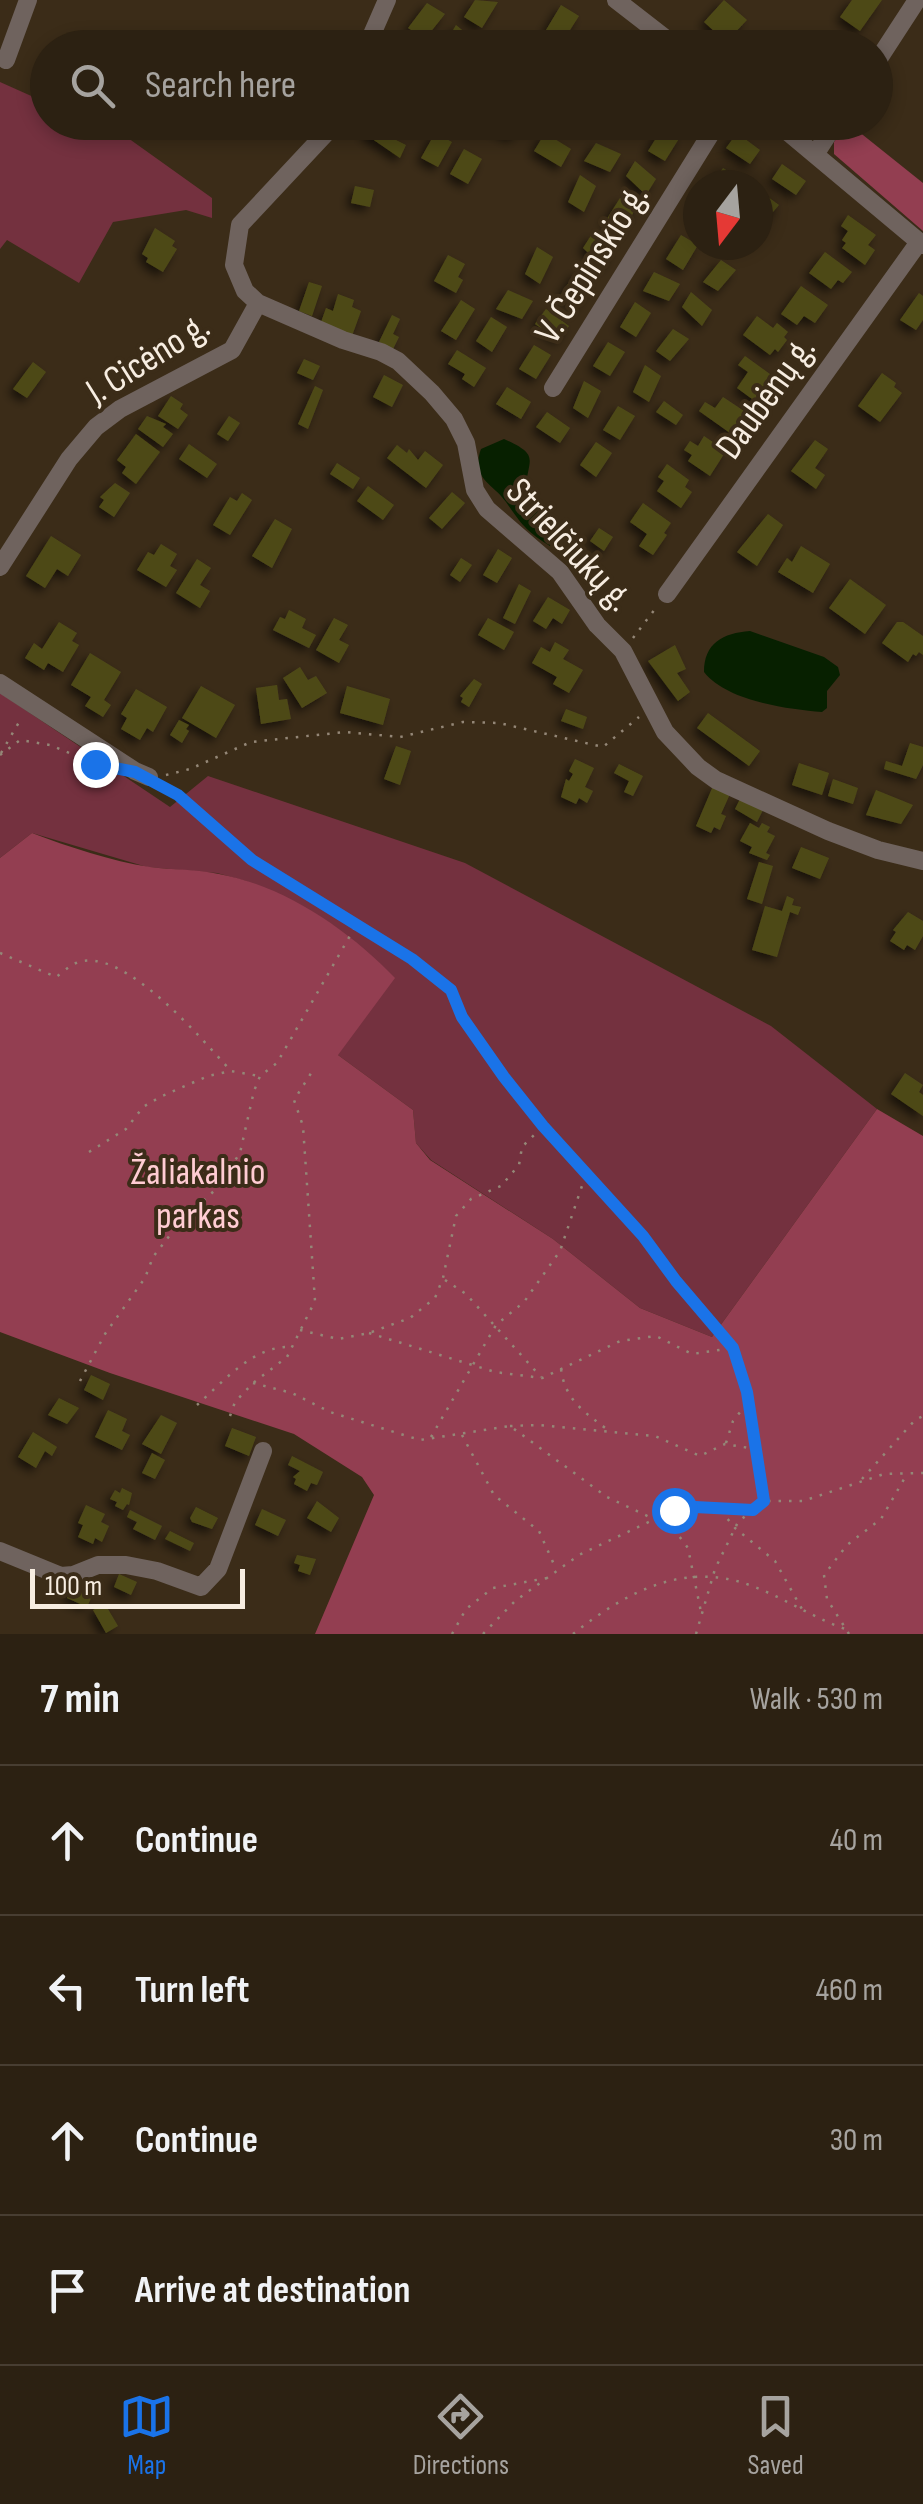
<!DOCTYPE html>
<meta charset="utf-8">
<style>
:root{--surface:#2c2112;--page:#34291b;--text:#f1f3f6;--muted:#a6a39f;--line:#483e32;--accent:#1a73e8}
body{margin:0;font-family:"Sofia Sans Condensed",sans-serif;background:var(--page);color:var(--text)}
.compass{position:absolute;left:683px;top:170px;width:90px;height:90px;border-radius:50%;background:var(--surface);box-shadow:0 5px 15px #0003;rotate:196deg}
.scale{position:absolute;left:30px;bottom:25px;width:215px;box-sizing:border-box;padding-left:10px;border:5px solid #f7ede1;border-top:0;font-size:28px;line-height:35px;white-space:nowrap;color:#f7ede1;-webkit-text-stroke:8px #3b2c18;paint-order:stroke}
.stop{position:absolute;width:30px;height:30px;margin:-22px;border:8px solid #1a73e8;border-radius:50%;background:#fff}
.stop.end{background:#1a73e8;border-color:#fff;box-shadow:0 2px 10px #0008}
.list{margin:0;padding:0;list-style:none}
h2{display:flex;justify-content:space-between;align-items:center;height:130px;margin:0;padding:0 40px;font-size:42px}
h2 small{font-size:32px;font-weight:400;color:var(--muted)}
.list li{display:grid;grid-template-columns:65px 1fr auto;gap:30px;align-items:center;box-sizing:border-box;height:150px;padding:0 40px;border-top:2px solid var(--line)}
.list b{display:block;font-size:38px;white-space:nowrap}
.list em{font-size:32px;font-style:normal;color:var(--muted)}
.icon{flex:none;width:55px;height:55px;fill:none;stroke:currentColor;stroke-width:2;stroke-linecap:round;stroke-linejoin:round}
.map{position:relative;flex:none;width:923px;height:1634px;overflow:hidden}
.search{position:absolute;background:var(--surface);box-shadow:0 5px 15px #0003;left:30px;right:30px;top:30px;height:110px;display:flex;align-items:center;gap:25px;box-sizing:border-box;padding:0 35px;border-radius:55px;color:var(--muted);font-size:38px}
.sheet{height:730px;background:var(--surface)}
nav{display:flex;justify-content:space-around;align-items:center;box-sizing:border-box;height:140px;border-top:2px solid var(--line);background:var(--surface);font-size:28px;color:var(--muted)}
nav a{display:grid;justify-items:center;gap:5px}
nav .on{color:var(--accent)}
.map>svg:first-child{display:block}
.green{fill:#74313f}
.forest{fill:#933e51}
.water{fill:#072000}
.building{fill:#4e4a18;filter:url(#shadow)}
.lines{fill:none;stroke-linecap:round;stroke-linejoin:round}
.path{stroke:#948777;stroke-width:2.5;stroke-dasharray:2.5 8;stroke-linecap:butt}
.street{stroke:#6f635e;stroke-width:18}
.route{stroke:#1a73e8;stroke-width:12}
.labels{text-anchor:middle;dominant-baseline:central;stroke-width:8;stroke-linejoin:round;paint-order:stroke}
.street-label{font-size:38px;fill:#f7ede1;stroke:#3b2c18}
.park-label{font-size:38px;fill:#ffccd3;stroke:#3b2c18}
</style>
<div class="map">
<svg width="923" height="1634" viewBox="0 0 923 1634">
<defs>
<filter id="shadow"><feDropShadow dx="-4.5" dy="4.5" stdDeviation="5" flood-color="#0009"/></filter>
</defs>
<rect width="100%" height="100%" fill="#3b2c18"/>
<path class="green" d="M0,82L47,103L48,122L93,123L128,138L212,198V218L186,210L113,222L79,283L7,240L0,249Z
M0,693L170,807L208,776L465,863L771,1026L877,1109L712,1337L640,1308L553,1239L431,1160L416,1143L413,1110L338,1055L334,926L246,881L217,873L147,867L32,833L0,858Z"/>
<path class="forest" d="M848,123L923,183V231L834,154V142Z
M32,833C69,847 111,861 150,867C173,870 197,869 219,874C285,886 350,931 395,978L338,1055L413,1110L416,1143L430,1160L553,1239L640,1308L712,1337L877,1109L923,1136V1634H315L374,1495L362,1477L294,1434L110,1373L0,1332V858Z"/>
<path class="water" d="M504,439C542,456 527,459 526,489L563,526L567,534L556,544L550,546C526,531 522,525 506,502C494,484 470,479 481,449Z
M750,631L824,657L838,667L840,675L827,691V708L822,712C786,709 727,701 704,672C704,643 723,633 750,631Z"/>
<path class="building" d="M475,0L498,2L482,28L464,17Z
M724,0L747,20L726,42L704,22Z
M852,0H882L860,31L840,17Z
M427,3L445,14L425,39L408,28Z
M561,5L579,16L563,41L546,30Z
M456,25L479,44L477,48H455L446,42Z
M371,122L390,132L388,136L406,145L400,158L365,134Z
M486,122H522L512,138Z
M663,127L680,137L665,161L648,151Z
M435,133L452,142L438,167L421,158Z
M545,133L571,149L561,167L534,151Z
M737,133L760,150L750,164L726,148Z
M596,143L621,154L610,172L584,161Z
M464,149L482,159L468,184L450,174Z
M635,161L656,179L646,195L626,176Z
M782,164L806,181L796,195L772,179Z
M723,168L739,178L735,185H712Z
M580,175L596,186L584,212L568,202Z
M355,186L374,190L370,207L351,203Z
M764,194L779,205L761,226L758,203Z
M620,198L636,208L622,233L605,222Z
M848,215L876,235L868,245L875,250L865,265L842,248L846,243L842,240L848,231L841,226Z
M155,228L175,241L172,246L177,249L163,272L146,262L148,258L142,254Z
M592,234L613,252L603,267L583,248Z
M681,235L698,245L683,270L666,259Z
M537,247L553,257L540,284L525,274Z
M825,252L852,272L843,283L838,280L831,289L809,273Z
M448,255L465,264L458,277L463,280L456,293L434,281Z
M721,260L736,270L718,291L703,282Z
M576,271L593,281L578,306L561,295Z
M654,272L680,284L669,301L643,291Z
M309,282L322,286L312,316L299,311Z
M801,286L828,305L815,323L804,316L797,325L781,314Z
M508,290L533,301L522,319L496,309Z
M691,292L712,310L702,326L682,307Z
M919,293L923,296V320L916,330L900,320Z
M338,294L354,300L352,307L361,311L352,336L320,325L326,308L333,311Z
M461,300L475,309L456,340L441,331Z
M635,302L651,313L636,337L620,327Z
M546,309L569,326L559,341L535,324Z
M392,315L400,319L393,334L399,337L393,349L379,342Z
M757,316L773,328L777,323L788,332L784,337L787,340L778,352L775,349L770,355L743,335Z
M491,317L507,327L492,352L476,341Z
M673,329L689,339L670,361L656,351Z
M608,342L625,352L610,376L593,366Z
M534,345L551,355L536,379L519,369Z
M457,350L486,368L474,387L462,379L465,374L448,364Z
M745,356L774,377L767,386L774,391L763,407L737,388L748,372L738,365Z
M304,359L320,366L313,380L297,373Z
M33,362L46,372L27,398L13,389Z
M645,365L661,376L649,402L633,392Z
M882,373L896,383L894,387L902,393L880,422L858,406Z
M384,375L403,385L392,407L373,397Z
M584,381L601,391L588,418L573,408Z
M315,386L323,390L308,429L298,424Z
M507,387L531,402L521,419L496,404Z
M171,396L183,404L180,409L188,415L178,429L158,416Z
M723,397L750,415L742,426L738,423L730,433L699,411L705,402L715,408Z
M664,401L683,415L676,425L656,412Z
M618,406L635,416L620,440L603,430Z
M547,412L570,428L560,443L536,427Z
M147,416L166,424L163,427L173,434L163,447L138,429Z
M229,416L240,423L228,441L217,434Z
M136,434L160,452L136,484L122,473L126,467L117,460Z
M704,436L726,451L710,476L688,461L692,455L684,450L690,441L698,446Z
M815,440L828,449L815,468L825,475L816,489L791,471Z
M596,442L612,453L596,477L580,465Z
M189,444L217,464L207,478L179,459Z
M397,445L407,453L409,449L418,460L425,451L443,465L426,488L387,458Z
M337,463L360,478L353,489L330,474Z
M667,464L689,480L685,487L692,492L681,508L657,491L664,481L658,477Z
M115,483L130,493L114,517L99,507L104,500L100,497Z
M368,486L394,505L383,520L357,501Z
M452,492L465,503L442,529L429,518Z
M242,493L252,500L230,535L213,525L230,497L237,501Z
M643,503L671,523L664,533L667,535L653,555L639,546L647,534L630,522Z
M768,514L783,525L757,566L737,552Z
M275,519L292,529L272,568L252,556Z
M599,528L613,537L604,551L590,541Z
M51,536L81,555L68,576L57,569L45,588L26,576Z
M161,544L177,554L170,566L177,570L166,587L137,570L148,552L154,555Z
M801,546L830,564L813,593L778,572L787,558L792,562Z
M498,549L512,558L497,583L483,575Z
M461,558L472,565L460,582L450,575Z
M197,559L211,568L200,585L210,591L200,608L176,593Z
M850,579L886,605L865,634L829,608Z
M519,584L531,591L515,624L503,618Z
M548,597L570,610L562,624L553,618L546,629L533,621Z
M289,610L306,619L302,628L316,635L309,648L273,630L280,617L285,619Z
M334,618L348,625L339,640L349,645L339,663L316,650Z
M488,618L514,632L504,650L478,635Z
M59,622L77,633L72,641L79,645L63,672L48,663L44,670L25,658L34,643L42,649Z
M897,622H903L923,636V655L919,652L916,656L913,654L908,662L882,643Z
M555,642L569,650L563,659L583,670L569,693L553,684L557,677L532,663L541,647L550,652Z
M675,645L686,669L677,673L690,692L678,701L648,661Z
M90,653L121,672L104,700L111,705L103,717L85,706L91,697L71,685Z
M300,667L308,680L316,676L327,693L302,708L283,678Z
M474,679L482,684L469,707L461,702L463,698L460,696Z
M277,685L279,700L287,699L291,719L261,724L256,688Z
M201,686L235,705L216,738L182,718Z
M347,686L390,699L383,725L340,713Z
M136,689L167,707L153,732L147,728L140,740L121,729L127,718L121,714Z
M566,709L587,717L583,729L561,721Z
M708,713L760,751L749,766L697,728Z
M179,720L189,725L186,729L189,731L182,743L170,735Z
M910,743L923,747V765L916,779L884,769L886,761L902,766Z
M396,746L411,751L400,785L384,779Z
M575,759L594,768L585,787L593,791L587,803L579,798L576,804L561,797L566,779L569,781L573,774L569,771Z
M799,763L829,773L822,795L792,785Z
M619,764L643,776L633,796L624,792L629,781L614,773Z
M833,779L858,788L853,804L828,796Z
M713,786L730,794L721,814L726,816L720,830L714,827L711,833L696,826Z
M876,790L913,805L901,824L866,815Z
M742,795L765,806L757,822L735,809Z
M750,823L759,828L762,823L770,827L767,832L775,836L766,853L770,855L767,860L749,853L752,847L740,841Z
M801,847L829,858L820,879L792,868Z
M759,862L773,866L762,904L747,899Z
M787,896L794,899L792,905L801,907L798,915L790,912L777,957L752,950L765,906L782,911Z
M908,912L923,921V936L915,950L907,945L904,950L890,941L896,932L893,930Z
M905,1073L923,1085L919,1092L923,1095V1116L891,1094Z
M91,1375L110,1384L103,1400L84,1390Z
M59,1398L79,1408L67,1424L48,1415Z
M108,1410L127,1419L122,1431L130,1435L122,1450L95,1437Z
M161,1415L177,1423L161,1454L142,1444Z
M232,1428L256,1437L249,1456L225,1446Z
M33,1432L57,1447L52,1456L45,1451L36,1468L18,1457Z
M152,1453L165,1460L155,1479L142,1473Z
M292,1456L323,1472L317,1485L311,1483L307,1491L294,1484L296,1479L293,1477L300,1471L288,1465Z
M122,1488L132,1493L129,1505L127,1504L123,1510L115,1506L117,1502L110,1499L115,1490L120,1493Z
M317,1501L339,1518L331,1532L307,1518Z
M86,1505L105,1514L101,1522L109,1526L102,1542L95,1538L93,1544L78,1537L83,1525L78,1523Z
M196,1507L218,1518L212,1529L192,1522L190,1518Z
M262,1509L286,1520L278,1536L255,1525Z
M130,1510L162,1526L155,1540L133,1529L137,1522L127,1517Z
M170,1531L194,1543L190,1551L165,1539Z
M297,1555L316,1559L310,1575L298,1571L300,1565L294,1563Z
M119,1574L137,1582L131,1595L114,1587Z
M72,1587L92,1596L87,1607L67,1598Z
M105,1604L118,1626L106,1633L93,1610Z"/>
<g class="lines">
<path class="path" d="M633,638L658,605
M1,753L22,717
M0,755L20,740L50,745L89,761
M166,775L190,769L251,742L345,732L400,737L463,722L499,723L603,747L639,717
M163,786L178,795L252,861L412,959L451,991L461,1017L504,1077L543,1126L643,1236L676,1281L733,1348L747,1391L764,1501
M0,953L56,977C62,973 69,966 76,963C123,944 203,1041 231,1071
M89,1152L126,1129L143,1107L160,1097L208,1076L231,1071L259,1076
M445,1280L466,1294L541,1377
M300,1330L338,1339L369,1333L410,1318L435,1298L443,1278L456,1216L471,1199L501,1186L519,1165L522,1147L543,1126
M369,1333L495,1372L542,1378L620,1341L656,1336L692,1354L733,1348
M561,1369C565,1400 584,1412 608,1430
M80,1381L105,1334L145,1278L153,1257L177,1226L215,1190L240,1153L254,1091L260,1076L277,1063L355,927
M253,1383L292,1393L330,1412L420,1440L510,1426L607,1497L673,1528L688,1548L701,1612
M197,1405C224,1381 253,1346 290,1347
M230,1416L235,1402L253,1383L287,1357L315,1301L303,1126L294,1100L315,1067
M510,1426L538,1425L655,1436L700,1456L725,1444L755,1449
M462,1435L494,1495L539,1531L556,1569
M431,1437L496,1325L524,1302L560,1251L585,1177
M726,1443L733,1421L748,1402
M862,1479L915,1420L923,1416
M721,1511L735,1528L775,1561L803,1611
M452,1634L466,1609L493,1588L547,1578
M483,1634L515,1601L579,1555L674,1510L695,1507L751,1510
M573,1634C626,1592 685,1560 752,1586C784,1598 812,1617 845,1629
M696,1634L715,1569L738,1522L764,1501H803L884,1474L923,1473
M849,1634L827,1599L824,1575L847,1545L881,1519L907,1474"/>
<path class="street" d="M616,0L678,48
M366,48L387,0
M6,60L28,0
M876,63L917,0
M331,122L326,133L240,225L234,265L245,291L258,303L343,340L381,352L398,361L432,393L454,419L466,443L475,490L487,509L560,572L597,625L623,651L665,732L698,767L716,780L828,831L878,850L923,861
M776,122L923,245
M816,153L836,122
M553,388L718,122
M0,567L69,459L96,427L120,409L232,350L258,303
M667,594L919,242
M0,683L135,771L149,777
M0,1551L61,1576L73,1575L98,1565H126L157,1571L201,1587L218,1569L263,1451"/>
</g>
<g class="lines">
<path class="route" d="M95,764L135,772L178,795L252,860L412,959L451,990L462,1017L504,1077L543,1126L643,1236L676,1281L733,1348L747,1392L764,1501L753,1510L695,1507L674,1510"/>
</g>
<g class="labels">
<g class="street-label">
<text transform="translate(592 264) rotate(-58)">V. Čepinskio g.</text>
<text transform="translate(148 359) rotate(-32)">J. Cicėno g.</text>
<text transform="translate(766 398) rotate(-54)">Daubėnų g.</text>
<text transform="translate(569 545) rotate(47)">Strielčiukų g.</text>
</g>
<g class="park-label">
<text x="198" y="1172">Žaliakalnio<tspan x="198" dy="44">parkas</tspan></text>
</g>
</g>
</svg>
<svg class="compass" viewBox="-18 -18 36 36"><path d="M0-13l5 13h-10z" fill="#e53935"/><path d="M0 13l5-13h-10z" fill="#a6a39f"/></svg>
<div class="scale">100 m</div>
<div class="stop" style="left:674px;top:1510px"></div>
<div class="stop end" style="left:95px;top:764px"></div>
<div class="search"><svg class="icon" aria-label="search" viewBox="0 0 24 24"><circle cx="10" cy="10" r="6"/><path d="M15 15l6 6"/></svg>Search here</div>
</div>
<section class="sheet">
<h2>7 min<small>Walk · 530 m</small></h2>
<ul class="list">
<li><svg class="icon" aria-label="ahead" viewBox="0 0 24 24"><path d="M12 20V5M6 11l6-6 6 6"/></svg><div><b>Continue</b></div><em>40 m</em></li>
<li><svg class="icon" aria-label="left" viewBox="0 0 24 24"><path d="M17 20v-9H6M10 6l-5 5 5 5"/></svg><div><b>Turn left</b></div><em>460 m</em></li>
<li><svg class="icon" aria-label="ahead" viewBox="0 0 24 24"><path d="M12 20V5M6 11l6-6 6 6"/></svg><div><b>Continue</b></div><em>30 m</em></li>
<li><svg class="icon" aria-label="arrive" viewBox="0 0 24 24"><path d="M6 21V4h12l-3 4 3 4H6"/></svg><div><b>Arrive at destination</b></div></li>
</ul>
</section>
<nav>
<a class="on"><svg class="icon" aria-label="map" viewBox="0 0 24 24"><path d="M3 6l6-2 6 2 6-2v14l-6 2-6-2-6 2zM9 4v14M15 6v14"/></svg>Map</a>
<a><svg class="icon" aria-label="directions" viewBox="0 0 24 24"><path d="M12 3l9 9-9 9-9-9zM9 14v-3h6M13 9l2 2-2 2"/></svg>Directions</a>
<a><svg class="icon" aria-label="saved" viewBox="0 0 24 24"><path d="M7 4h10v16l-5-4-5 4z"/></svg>Saved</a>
</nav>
